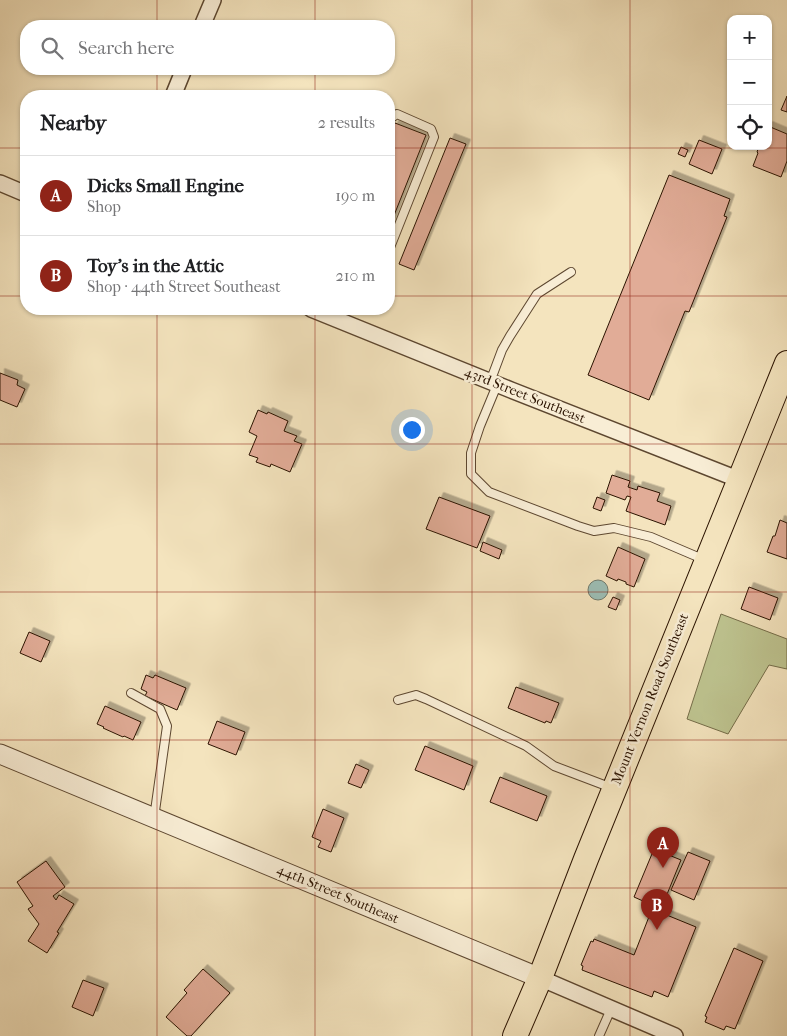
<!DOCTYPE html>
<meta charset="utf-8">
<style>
:root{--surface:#fff;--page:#f6f6f6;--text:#202124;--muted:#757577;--line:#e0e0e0;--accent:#8f2418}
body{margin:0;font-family:"IM FELL French Canon",serif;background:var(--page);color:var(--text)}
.controls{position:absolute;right:15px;top:15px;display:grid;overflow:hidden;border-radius:10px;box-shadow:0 1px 4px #0004}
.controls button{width:45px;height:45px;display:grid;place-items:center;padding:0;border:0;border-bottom:1px solid var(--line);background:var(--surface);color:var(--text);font:25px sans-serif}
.you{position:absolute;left:411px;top:429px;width:18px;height:18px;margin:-12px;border:4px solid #fff;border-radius:50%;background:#1a73e8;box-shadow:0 0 0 8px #1a73e833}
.badge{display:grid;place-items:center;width:32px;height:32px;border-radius:50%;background:var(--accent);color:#fff;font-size:16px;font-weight:700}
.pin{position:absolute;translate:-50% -41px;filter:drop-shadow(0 1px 2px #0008)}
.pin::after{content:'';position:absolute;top:26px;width:18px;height:15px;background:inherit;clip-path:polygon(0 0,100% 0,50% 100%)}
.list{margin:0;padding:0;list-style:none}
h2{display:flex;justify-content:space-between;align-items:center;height:65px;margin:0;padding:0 20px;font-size:21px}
h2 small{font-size:16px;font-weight:400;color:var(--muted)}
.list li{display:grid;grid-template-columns:32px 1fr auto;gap:15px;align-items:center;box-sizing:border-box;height:80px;padding:0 20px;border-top:1px solid var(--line)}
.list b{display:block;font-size:19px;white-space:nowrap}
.list p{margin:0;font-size:16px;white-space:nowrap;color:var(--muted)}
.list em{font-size:16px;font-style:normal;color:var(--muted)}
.icon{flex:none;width:28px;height:28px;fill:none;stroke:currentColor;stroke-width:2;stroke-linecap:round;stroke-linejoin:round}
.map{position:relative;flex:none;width:787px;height:1036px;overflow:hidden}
.search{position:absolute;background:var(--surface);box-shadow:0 1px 4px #0004;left:20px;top:20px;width:375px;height:55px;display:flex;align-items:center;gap:12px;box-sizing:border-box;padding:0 18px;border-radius:20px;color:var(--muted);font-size:19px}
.panel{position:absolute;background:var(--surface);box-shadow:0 1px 4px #0004;left:20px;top:90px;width:375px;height:225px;border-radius:20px}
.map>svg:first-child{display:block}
.green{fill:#bec490;stroke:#746c48}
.water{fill:#9cbeb5;stroke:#6f7a6d}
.building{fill:#e1ac97;stroke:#2b1300;filter:url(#shadow)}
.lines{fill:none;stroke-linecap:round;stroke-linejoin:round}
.service-casing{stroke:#5d4730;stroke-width:10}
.minor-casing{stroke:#5d4730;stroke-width:18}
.tertiary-casing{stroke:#5d4730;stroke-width:21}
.primary-casing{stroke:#2b1300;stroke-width:26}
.service{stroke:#f8edd5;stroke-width:8}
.minor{stroke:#f8edd5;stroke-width:15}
.tertiary{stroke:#f8edd5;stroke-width:19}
.primary{stroke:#f4e4be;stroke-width:24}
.grid{fill:none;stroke:#8f2418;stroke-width:1;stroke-opacity:0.55}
.labels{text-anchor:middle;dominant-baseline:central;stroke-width:5;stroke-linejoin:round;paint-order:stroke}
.street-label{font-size:14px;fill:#2b1300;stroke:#f8edd5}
</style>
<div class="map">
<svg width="787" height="1036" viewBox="0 0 787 1036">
<defs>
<filter id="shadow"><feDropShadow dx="4.5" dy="-4.5" stdDeviation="0" flood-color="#0004"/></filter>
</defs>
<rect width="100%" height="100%" fill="#f4e4be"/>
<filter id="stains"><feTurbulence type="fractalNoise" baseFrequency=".004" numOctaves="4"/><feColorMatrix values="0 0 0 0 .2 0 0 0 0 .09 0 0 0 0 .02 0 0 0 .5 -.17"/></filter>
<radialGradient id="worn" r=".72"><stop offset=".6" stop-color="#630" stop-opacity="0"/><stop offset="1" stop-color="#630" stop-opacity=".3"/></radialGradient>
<path class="green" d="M721,614L787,639V669L769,665L728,734L687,719Z"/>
<path class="water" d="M588 590a10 10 0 1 1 20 0a10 10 0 1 1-20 0Z"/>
<path class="building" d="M787,96V112L781,110Z
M395,123L426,135L389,228V138Z
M768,126L787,134V161L781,177L753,166L758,153L757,152L759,146H768Z
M450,138L466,144L414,270L399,264Z
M699,140L722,149L712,174L689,164Z
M681,147L688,150L685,157L678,154Z
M669,175L730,199L724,216L727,217L689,312L685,311L649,400L588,375Z
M0,373L18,380L17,385L25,389L17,407L0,400Z
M258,410L267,414L268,412L288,421L284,431L297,436L294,441L302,444L290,472L271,464L270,467L256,462L258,458L249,455L257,436L249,432Z
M612,475L630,481L628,487L637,490L638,486L660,493L657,501L671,506L665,525L626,511L631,497L627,496L625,500L606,493Z
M439,497L490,516L477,548L426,529Z
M597,497L605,500L601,511L593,508Z
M780,520L787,523V559L767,552L773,536H775Z
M483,542L502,550L499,559L480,551Z
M618,547L645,559L634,587L626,584V582L618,579L617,581L606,576Z
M749,587L778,598L770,620L741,609Z
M613,597L620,600L616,610L608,607Z
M29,632L50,641L41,662L20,653Z
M146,675L153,678L155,675L186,688L177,710L145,696L147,692L141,689Z
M516,687L559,703L551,723L546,721L545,723L508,708Z
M105,706L141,722L133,740L124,736L123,737L103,728L104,727L97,724Z
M217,721L245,732L236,755L208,744Z
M425,746L473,766L464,790L415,770Z
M356,764L369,770L361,788L348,783Z
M500,777L547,796L537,821L490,802Z
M323,809L344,818L331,852L318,847L321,841L312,837Z
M654,849L681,860L661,909L634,897Z
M688,852L710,861L694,900L671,890Z
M46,861L65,887L53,896L56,900L59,895L74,904L57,932L59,933L47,953L28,941L39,924L28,909L33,906L17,882Z
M652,909L696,927L668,997L654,991L652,997L582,970L583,966L581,965L591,941L593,942L594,939L634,955Z
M734,948L763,961L735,1029L726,1026L724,1030L705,1022L707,1017L705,1016Z
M203,969L230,993L191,1036H187L166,1017L187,993L184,990Z
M83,980L104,988L93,1016L72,1007Z"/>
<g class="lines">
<g class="service-casing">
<path id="service" d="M389,122L390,119L397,114L431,129L434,137L389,250
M490,382L502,350L510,336L537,294L571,272
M497,385L480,426L471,453V474L489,492L578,526L594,531L614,528L651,537L705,560
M131,693L160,709L167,726L154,818
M398,700L416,695L426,699L526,746L554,766L612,788
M599,1036L611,1009"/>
</g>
<g class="minor-casing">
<path id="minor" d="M202,26L213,0
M173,96L184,69
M0,183L26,194
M311,309L511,390L740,480
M540,978L675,1036"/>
</g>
<g class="tertiary-casing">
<path id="tertiary" d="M0,754L540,978"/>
</g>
<g class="primary-casing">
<path id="primary" d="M515,1036L540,978L586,859L787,363"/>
</g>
<use href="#service" class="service"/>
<use href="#minor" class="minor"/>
<use href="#tertiary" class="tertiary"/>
<use href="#primary" class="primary"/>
</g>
<path class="grid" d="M157,0V26M315,0V26M472,0V1036M630,0V1036M157,69V96M315,69V96M0,148H26M389,148H787M0,296H26M389,296H787M157,309V1036M315,309V1036M0,444H787M0,592H787M0,740H787M0,888H787"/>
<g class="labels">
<g class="street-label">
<text transform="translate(525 395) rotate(22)">43rd Street Southeast</text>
<text transform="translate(650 699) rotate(-68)">Mount Vernon Road Southeast</text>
<text transform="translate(338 894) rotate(23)">44th Street Southeast</text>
</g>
</g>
<rect width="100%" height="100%" filter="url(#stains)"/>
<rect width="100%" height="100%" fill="url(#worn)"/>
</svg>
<div class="controls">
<button>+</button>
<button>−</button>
<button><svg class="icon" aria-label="locate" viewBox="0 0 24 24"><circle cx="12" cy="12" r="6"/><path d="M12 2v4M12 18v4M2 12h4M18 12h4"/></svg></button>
</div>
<div class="you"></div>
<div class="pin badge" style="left:663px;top:868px">A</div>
<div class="pin badge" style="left:657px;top:930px">B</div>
<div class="search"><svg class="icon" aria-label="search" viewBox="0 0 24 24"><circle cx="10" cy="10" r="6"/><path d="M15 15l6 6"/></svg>Search here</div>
<section class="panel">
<h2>Nearby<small>2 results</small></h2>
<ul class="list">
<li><span class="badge">A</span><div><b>Dicks Small Engine</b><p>Shop</p></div><em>190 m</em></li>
<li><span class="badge">B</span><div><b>Toy's in the Attic</b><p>Shop · 44th Street Southeast</p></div><em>210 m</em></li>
</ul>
</section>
</div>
